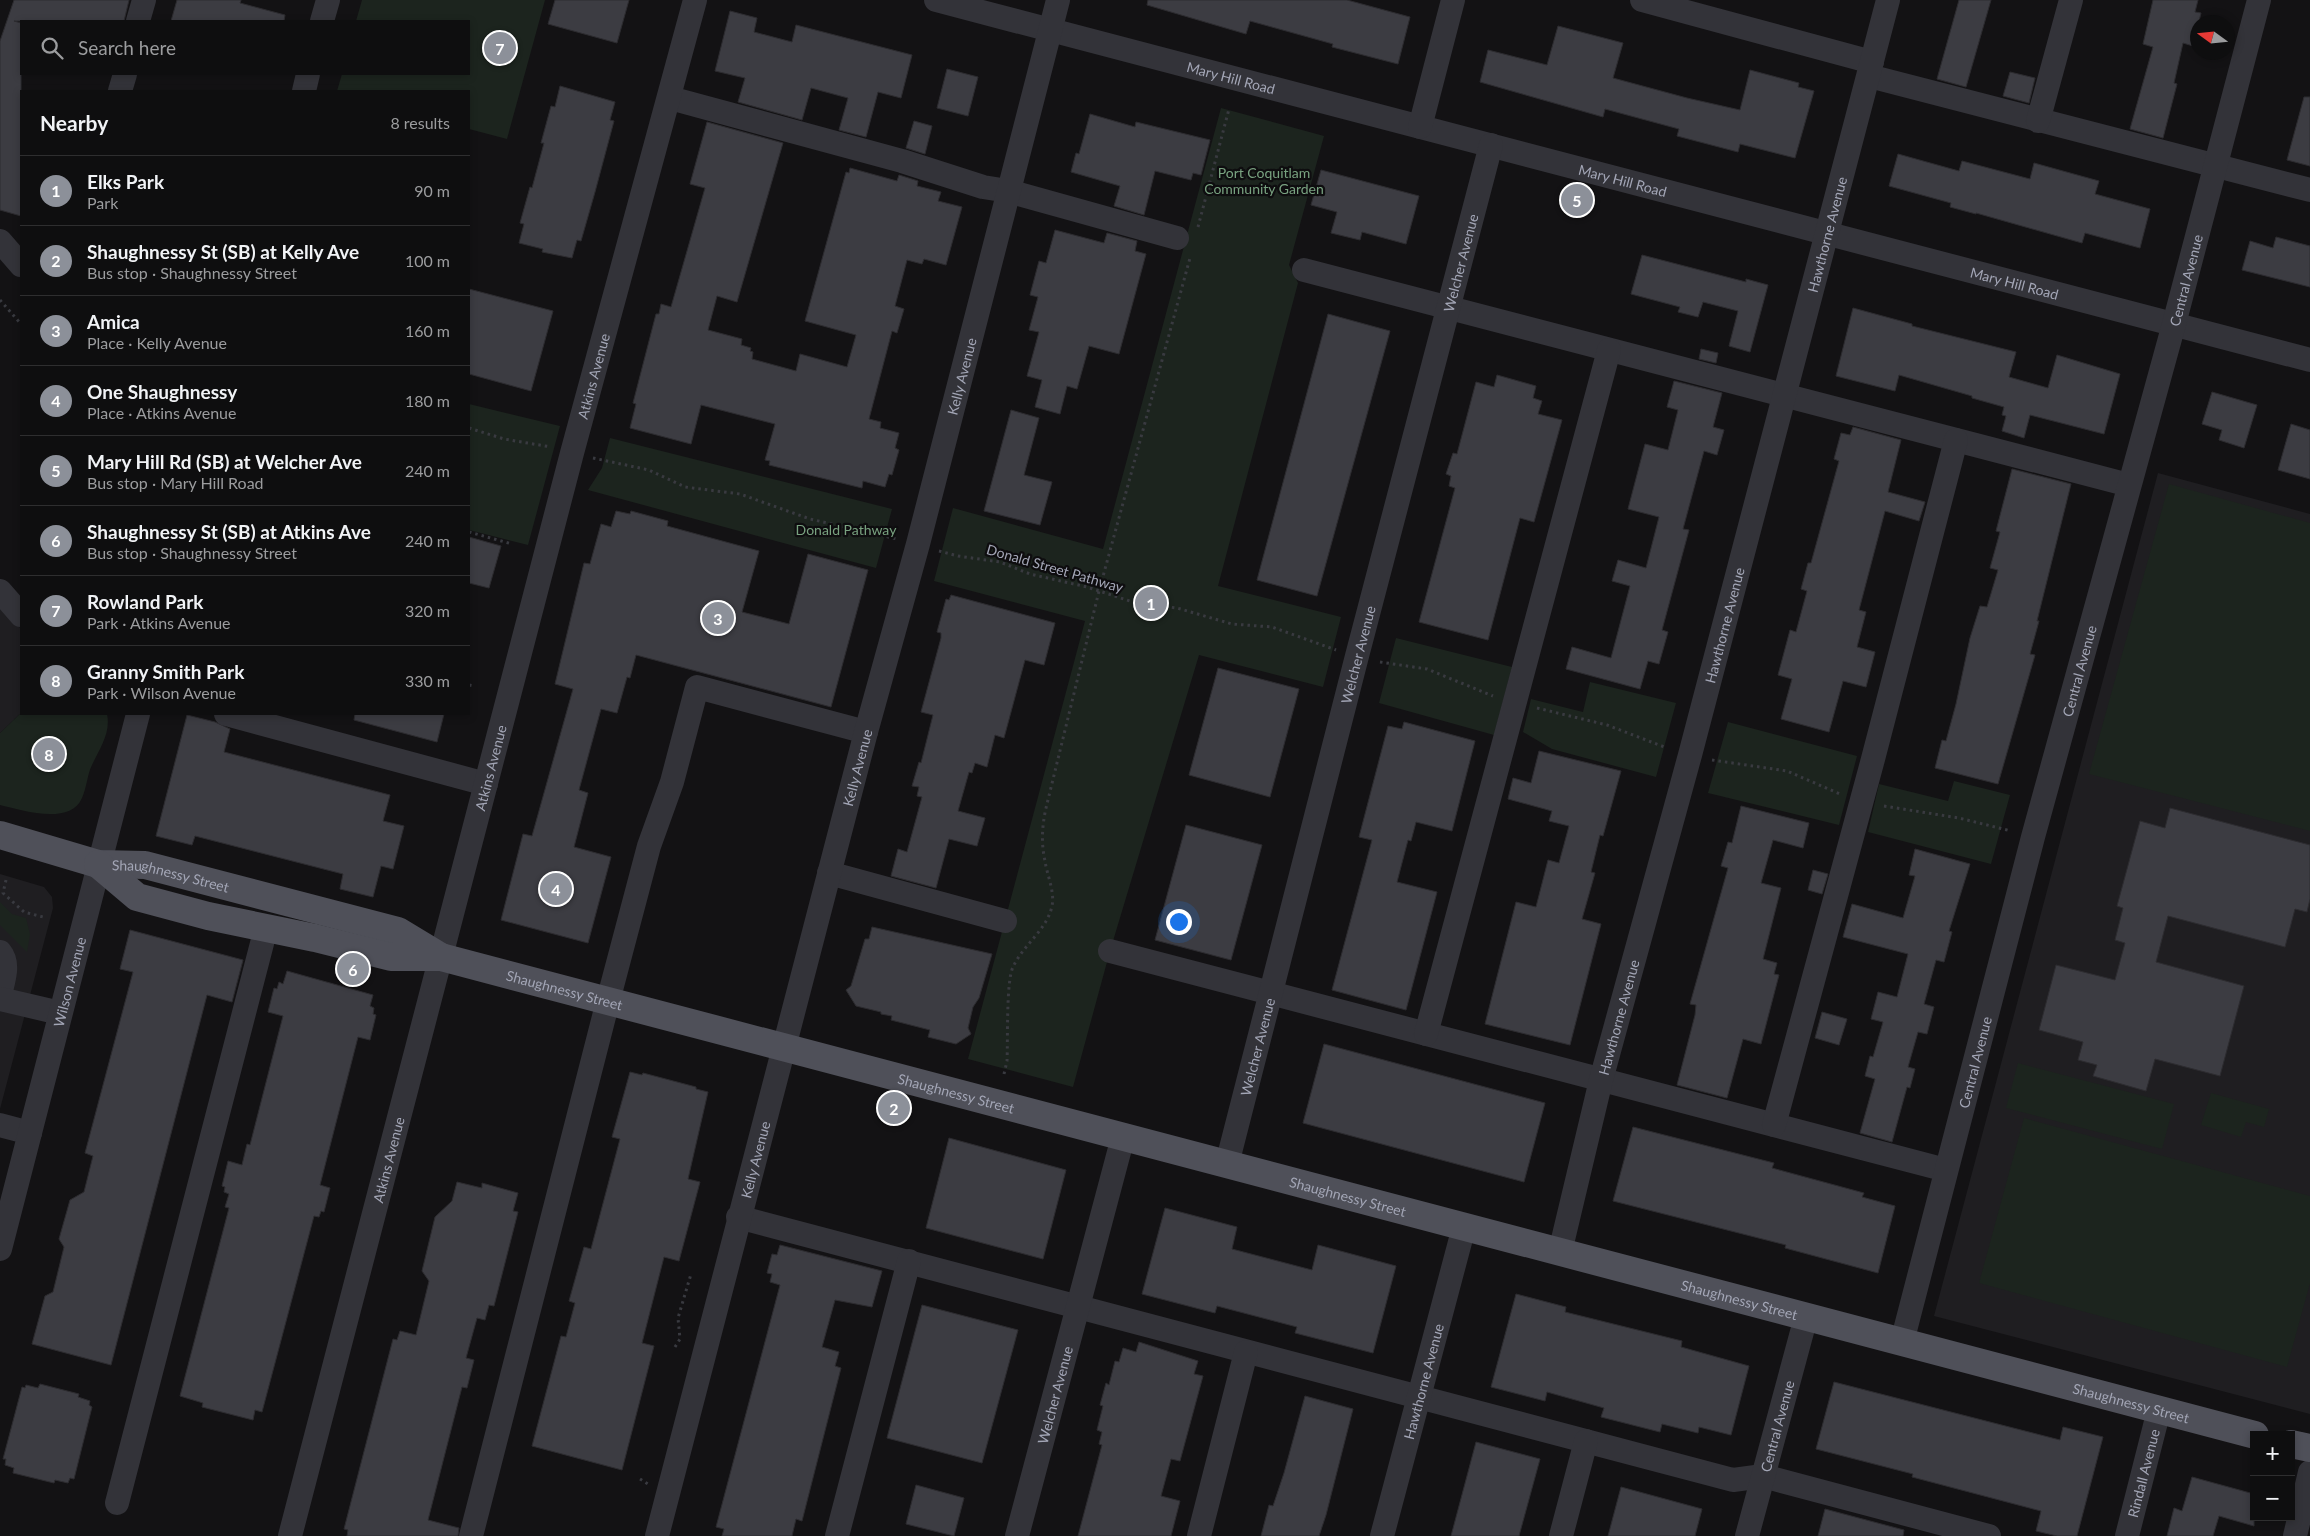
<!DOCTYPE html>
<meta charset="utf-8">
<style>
:root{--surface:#0e0e0f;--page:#1c1c1d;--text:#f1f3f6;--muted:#9b9c9e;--line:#2e2e2f;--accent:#8c9099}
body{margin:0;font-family:Lato,sans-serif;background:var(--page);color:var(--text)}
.controls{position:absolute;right:15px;bottom:15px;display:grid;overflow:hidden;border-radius:0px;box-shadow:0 2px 8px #0003}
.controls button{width:45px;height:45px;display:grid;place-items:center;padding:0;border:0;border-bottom:1px solid var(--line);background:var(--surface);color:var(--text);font:25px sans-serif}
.compass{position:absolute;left:2190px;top:15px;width:45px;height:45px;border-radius:50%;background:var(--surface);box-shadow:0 2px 8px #0003;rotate:285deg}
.you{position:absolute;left:1178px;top:921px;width:18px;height:18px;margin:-12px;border:4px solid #fff;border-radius:50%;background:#1a73e8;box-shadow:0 0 0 8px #1a73e833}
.badge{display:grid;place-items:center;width:32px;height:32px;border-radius:50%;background:var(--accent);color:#fff;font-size:16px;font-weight:700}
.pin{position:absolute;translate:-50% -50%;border:2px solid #fff;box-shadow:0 1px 5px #0006}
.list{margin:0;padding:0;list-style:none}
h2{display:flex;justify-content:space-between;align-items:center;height:65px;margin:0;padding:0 20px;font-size:21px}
h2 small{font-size:16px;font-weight:400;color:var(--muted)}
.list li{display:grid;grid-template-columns:32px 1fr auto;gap:15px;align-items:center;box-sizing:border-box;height:70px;padding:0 20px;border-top:1px solid var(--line)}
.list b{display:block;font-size:19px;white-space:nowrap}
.list p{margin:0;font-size:16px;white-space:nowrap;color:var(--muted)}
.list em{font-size:16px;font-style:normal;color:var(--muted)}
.icon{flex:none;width:28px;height:28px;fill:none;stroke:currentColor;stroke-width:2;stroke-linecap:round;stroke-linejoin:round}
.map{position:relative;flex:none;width:2310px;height:1536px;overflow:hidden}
.search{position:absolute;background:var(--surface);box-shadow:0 2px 8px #0003;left:20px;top:20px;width:450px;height:55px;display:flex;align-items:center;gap:12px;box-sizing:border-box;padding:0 18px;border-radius:0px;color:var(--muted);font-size:19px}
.panel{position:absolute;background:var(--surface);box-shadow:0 2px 8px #0003;left:20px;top:90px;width:450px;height:625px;border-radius:0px}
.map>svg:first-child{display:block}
.built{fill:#1f1e21}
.green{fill:#1c241e}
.building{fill:#3c3c42;stroke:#2d2c30}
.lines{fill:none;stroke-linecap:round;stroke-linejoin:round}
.path{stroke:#393a40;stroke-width:3;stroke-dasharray:2.5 4;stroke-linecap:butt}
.minor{stroke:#333339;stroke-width:24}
.major{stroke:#4f5059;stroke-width:28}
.labels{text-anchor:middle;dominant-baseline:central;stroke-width:4.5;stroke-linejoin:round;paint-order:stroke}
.street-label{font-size:14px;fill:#a3a6b6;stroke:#0e0d0f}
.park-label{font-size:14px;fill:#79a280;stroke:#0e0d0f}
</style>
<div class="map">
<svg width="2310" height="1536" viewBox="0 0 2310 1536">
<rect width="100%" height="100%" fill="#131214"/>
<path class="built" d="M2158,473L2310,514V1414L1934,1316Z
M0,606L21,629V713L0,733Z
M0,874L44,887L52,897L53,908L0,1109Z"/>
<path class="green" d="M362,0H545L507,139L469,129V91H337L342,74H469V21H356Z
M1221,108L1324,136L1289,265L1298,283L1218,586L1341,617L1323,687L1199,655L1110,951L1073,1087L968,1059L1085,621L934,581L953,508L1103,549Z
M469,404L560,426L528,545L469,530Z
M610,438L892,509L876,568L588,490L602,468Z
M2169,484L2310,523V831L2089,774Z
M1396,638L1512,667L1494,735L1379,703Z
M1590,682L1676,703L1656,777L1552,749L1523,732L1531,699L1583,712Z
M21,713L107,714C111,733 100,748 92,765C87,775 87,787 82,798C70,826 21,810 0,805V733Z
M1728,722L1857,756L1839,825L1708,793Z
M1954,781L2010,795L1991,864L1868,832L1879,784L1948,801Z
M0,902L12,914L26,918L30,934L27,952L0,925Z
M2018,1063L2174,1104L2162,1149L2006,1108Z
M2211,1093L2269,1109L2264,1127L2246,1122L2241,1137L2201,1125Z
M2024,1118L2310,1196V1283L2287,1367L1979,1283Z"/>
<path class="building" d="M14,0H129L124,21H14L21,23V216L0,210V41Z
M177,0H241L240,3L285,15L284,21H171Z
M555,0H629L617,43L548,24Z
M1148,0H1347L1410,17L1398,64L1332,47L1333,44L1250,21L1246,34L1147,5Z
M1959,0H1991L1966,87L1937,79Z
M2153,0H2198L2195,12L2201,13L2193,46L2183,43L2174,83L2177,84L2163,138L2130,129L2153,47L2143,44Z
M730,11L757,18L754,32L792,42L796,25L912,55L901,98L878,92L866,137L839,130L848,98L811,88L802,120L738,102L745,78L715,71Z
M1558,26L1623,43L1613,78L1687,98L1740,110L1750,70L1799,83L1798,87L1814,91L1795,158L1740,144L1738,152L1677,136L1679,129L1605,109L1603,117L1480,82L1488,50L1547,65Z
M947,69L978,77L968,116L937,108Z
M2010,72L2035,78L2029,103L2003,96Z
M560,86L615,102L610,120L614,121L595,192L581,241L577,240L572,258L542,252L543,249L519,243L524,224L520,223L530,187L532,188L544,143H541L551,106L555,107Z
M2304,97H2310V166L2287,160Z
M1090,114L1135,127L1136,122L1210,140L1201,175L1193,173L1191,180L1155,171L1144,215L1114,206L1120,186L1071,172L1076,153L1079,154Z
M914,121L932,126L925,154L906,148Z
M707,122L783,143L737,302L717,296L708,330L742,339L741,345L751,348L750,351L753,352L752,359L796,371L800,354L847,367L856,335L805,321L846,172L849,173L850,168L897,181L899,175L918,181L917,186L941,192L938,201L962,207L946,265L924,259L922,264L907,260L895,306L904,309L897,333L892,331L869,419L881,422L880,428L899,433L895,448L899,450L892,475L889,474L885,487L863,481L862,488L769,465L770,461L765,460L775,424L701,405L691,444L630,428L636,404L633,403L656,314H659L661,304L671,307L705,188L690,184Z
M1898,154L1959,171L1962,161L2030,179L2034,163L2099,181L2095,194L2150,209L2140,248L2085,233L2082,243L1976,213V214L1950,207L1951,203L1889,186Z
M1321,170L1419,196L1406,244L1362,232L1360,240L1331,233L1337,212L1311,205Z
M1055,230L1104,243L1107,233L1137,241L1135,251L1146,254L1119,354L1089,346L1077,389L1067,386L1060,414L1035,407L1042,380L1027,376L1039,332L1029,330L1038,297L1030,295L1039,261L1046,263Z
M2276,237L2310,246V287L2242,270L2250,241L2273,248Z
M1642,255L1746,282V279L1768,285L1750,352L1729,346L1738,311L1703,302L1698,317L1678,312L1680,307L1631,294Z
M469,289L553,311L531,391L469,374Z
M1853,308L1912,324V326L2016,352L2009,377L2048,388L2057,355L2120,374L2104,434L2030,415L2024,438L2002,431L2006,416L2002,415L2004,407L1972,398V396L1899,375L1895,391L1836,376Z
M1328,314L1390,331L1317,596L1257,580Z
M1701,349L1718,353L1716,363L1699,359Z
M1497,375L1536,386L1533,398L1542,401L1538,414L1562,420L1534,522L1520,518L1488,640L1419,622L1455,488L1449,486L1451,476L1446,474L1453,453L1457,454L1476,382L1494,387Z
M1674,381L1722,393L1713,427L1724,430L1717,455L1704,451L1683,529L1689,530L1662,630L1668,632L1659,664L1648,661L1640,689L1566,669L1572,647L1611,658L1630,586L1612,581L1618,560L1646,568L1659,517L1628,509L1645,444L1668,450L1678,410L1667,407Z
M2212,392L2257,405L2244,448L2219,440L2222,430L2202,424Z
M1011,410L1039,418L1024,475L1052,482L1040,525L984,511Z
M2291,424L2310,430V479L2278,470Z
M1853,427L1901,440L1888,492L1925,502L1919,521L1885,511L1859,610L1866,612L1857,647L1875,652L1866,687L1843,681L1829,732L1781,719L1792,679L1778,675L1790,630L1796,632L1807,591L1801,589L1808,563H1811L1839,461L1834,459L1841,433L1850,435Z
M2012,469L2071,484L2037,621H2039L2030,654L2035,655L1998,784L1935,768L1942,740L1946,741L1956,704L1970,638L1980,606L1987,607L1998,570L1990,568L2000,532L1996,531Z
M616,511L630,514L631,511L668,521L667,526L759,551L742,612L789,624L808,554L868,570L831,707L636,655L630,678L627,677L617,713L601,709L579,790L588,793L574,847L611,857L588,943L501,920L523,834L532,836L573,689L555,684L584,563L590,564L601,524L611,527Z
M469,537L501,546L489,588L469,583Z
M951,595L1055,623L1044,665L1025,660L1004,738L995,735L987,767L975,763L972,773L969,772L958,811L985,818L977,846L949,839L936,888L891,876L898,849L907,852L922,797L917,796L919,787L912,786L919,762L921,763L933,715L921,712L941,638V633L937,632L946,599L949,600Z
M1218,668L1299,689L1270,797L1189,775Z
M355,714H444L437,742L354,720Z
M187,715L215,722L230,729L224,752L390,795L383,821L404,826L393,869L381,866L373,897L340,889L343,874L195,836L192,845L156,836Z
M1404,722L1475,741L1452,831L1416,822L1411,841L1408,840L1397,882L1437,892L1406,1010L1332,990L1372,840L1359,837L1388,726L1402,729Z
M1539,751L1621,771L1603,836L1600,835L1591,872L1595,873L1582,919L1601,924L1570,1045L1485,1024L1516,902L1536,907L1548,860L1559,863L1569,826L1549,821L1552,811L1508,799L1513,778L1531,783Z
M1741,806L1809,823L1803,848L1773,840L1761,883L1781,888L1763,959L1777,963L1774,974L1779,975L1761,1044L1743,1039L1727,1098L1677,1085L1695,1015L1696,1005L1690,1004L1728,868L1721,866L1728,842L1732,843Z
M2170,808L2310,845V899L2307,912L2295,909L2285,947L2168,916L2156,962L2244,986L2220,1076L2155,1059L2146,1091L2093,1076L2097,1065L2078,1060L2083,1042L2039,1030L2056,965L2115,980L2125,943L2115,940L2123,908L2117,906L2140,821L2165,828Z
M1186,825L1262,845L1231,960L1155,940Z
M1915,849L1970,864L1949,931L1952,932L1944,962L1936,960L1924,1004L1934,1007L1927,1034L1918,1032L1908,1067L1915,1069L1910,1088L1907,1087L1892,1142L1860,1133L1875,1079L1865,1076L1870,1056L1873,1057L1883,1022L1871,1019L1878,992L1897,997L1908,954L1843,937L1852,904L1903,918L1915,876L1909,875Z
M1813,870L1828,874L1822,894L1808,890Z
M872,927L992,954L979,998L973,1007L968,1028L971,1034L956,1044L928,1037L930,1030L891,1020L892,1016L881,1014V1012L856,1006L846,990L851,986L865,939H869Z
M130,930L243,960L232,1002L207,995L111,1365L32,1344L45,1296L53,1292L64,1247L59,1239L70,1200L84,1192L93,1156L85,1153L133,972L120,969Z
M287,971L373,995L370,1006L374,1008L373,1014L376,1015L370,1040L358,1037L320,1185L330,1188L324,1212L321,1211L319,1217L314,1216L262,1412L255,1410L253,1420L202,1407L203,1403L180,1396L229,1208L225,1207L229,1194L224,1192L225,1187L222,1186L228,1161L242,1165L247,1144L250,1145L283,1016L268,1012L274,988L277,989L279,982L283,984Z
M1822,1012L1847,1019L1839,1045L1815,1038Z
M1324,1044L1545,1103L1524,1182L1303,1123Z
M630,1072L642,1075L643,1073L696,1087V1089L708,1092L688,1179L700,1182L679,1261L664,1257L642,1343L654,1346L622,1470L532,1446L561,1336L566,1337L575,1303L569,1301L584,1247L591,1249L620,1139L612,1137Z
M1633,1127L1774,1163L1772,1168L1864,1193L1862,1197L1895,1206L1878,1273L1785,1248L1786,1245L1613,1201Z
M949,1138L1066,1170L1043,1259L926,1228Z
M457,1182L482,1188V1183L518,1193L513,1211L518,1212L494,1306L489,1305L485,1320L477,1318L466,1358L474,1360L467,1388L462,1387L428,1520L459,1528L458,1536H347L348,1530L344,1529L393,1339L397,1340L400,1331L416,1335L429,1281L422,1271L435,1217L452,1201Z
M1165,1208L1237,1227L1232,1249L1312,1270L1318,1245L1396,1266L1373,1353L1295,1333L1297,1327L1217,1306L1215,1313L1142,1294Z
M780,1245L882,1271L872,1307L835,1300L822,1347L839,1352L835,1366L841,1368L802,1521L796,1519L792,1536H722L724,1529L716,1527L780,1285L770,1282L772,1274L767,1273L772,1254L777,1255Z
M1516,1294L1566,1307L1565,1312L1682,1341L1681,1347L1749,1366L1731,1435L1699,1427L1698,1433L1662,1424L1660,1432L1601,1417L1604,1408L1547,1392L1545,1401L1491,1387Z
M922,1305L1018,1330L982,1463L887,1438Z
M1139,1342L1198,1361L1194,1374L1203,1376L1180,1461L1171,1459L1161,1496L1180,1501L1171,1536H1078L1102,1445L1099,1444L1102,1432L1097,1430L1103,1406L1100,1405L1106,1383L1109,1385L1115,1361L1119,1362L1123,1348L1136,1352Z
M1834,1382L2060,1440L2063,1427L2103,1437L2077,1536H2057L2036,1531L2041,1511L1912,1477L1913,1474L1816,1449Z
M40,1384L79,1394L78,1397L90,1401L89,1405L92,1407L74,1479L70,1478L68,1483L55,1480L54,1483L13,1473L14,1468L5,1465L6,1459H3L22,1387L25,1388L26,1385L38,1388Z
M1305,1396L1353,1409L1326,1515L1319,1536H1261L1269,1505L1273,1506L1284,1473Z
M1476,1442L1540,1459L1519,1536H1451Z
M2192,1477L2254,1494V1526L2219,1516L2213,1536H2167L2174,1508L2182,1511Z
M916,1485L964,1498L954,1536L906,1524Z
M1621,1487L1702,1509L1695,1536H1608Z
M1825,1509L1904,1530L1903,1536H1818Z"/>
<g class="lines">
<path class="path" d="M1198,227L1229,109
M0,300L21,324
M469,428L504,439L551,447
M593,458L649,470L685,487L740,494L810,519L897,539
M469,532L512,544
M939,551L958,556L1000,562L1030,574L1087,587L1136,603L1177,608L1232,624L1272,627L1336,650
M1380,662L1427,669L1493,696
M469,685L475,686
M1537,708L1607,725L1667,748
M1712,760L1787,771L1840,794
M1884,806L1959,818L2011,831
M6,880L3,893L24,912L43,917
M1004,1074L1007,1061C1008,1042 1006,981 1013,967C1023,945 1047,930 1052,906C1055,892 1047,875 1045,861C1041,843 1042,826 1046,808L1099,591L1190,258
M675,1347L680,1339L678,1318L691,1274
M640,1479L648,1484"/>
<g class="minor">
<path id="s1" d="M936,0L2310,360"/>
<path d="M1642,0L1872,62"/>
<path d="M138,21L144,0"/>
<path d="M322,21L328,0"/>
<path d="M1869,76L2310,190"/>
<path d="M120,91L125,74"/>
<path d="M304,91L308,74"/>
<path d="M670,98L902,161L983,187L1008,191L1177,238"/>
<path d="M2038,121L2071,0"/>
<path d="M1420,127L1453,0"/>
<path d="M0,241L21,265"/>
<path d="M1304,270L2129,485"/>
<path d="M0,591L21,615"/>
<path d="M226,714L486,784"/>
<path d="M829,873L1005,921"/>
<path d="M1110,951L1946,1170"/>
<path d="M0,952C10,964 3,981 0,995"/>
<path d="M0,999L60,1013"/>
<path d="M1426,1034L1609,350"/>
<path d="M0,1125L30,1133"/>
<path d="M1774,1125L1873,759L1956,440"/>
<path id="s2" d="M1227,1164L1357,656L1491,145"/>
<path d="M738,1217L1733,1480L1763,1476L1989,1536"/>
<path id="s3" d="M0,1249L138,714"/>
<path id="s4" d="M1560,1252L1601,1080L1690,755L1888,0"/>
<path id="s5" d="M1902,1342L2033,837L2174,324L2259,0"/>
<path d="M117,1503L266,928"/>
<path id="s6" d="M290,1536L572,453L695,0"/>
<path d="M471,1536L608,1001L649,846L672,782L697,687L866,732"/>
<path id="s7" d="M657,1536L866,732L918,544L1058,0"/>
<path d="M837,1536L909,1261"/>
<path id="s8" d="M1017,1536L1123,1137"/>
<path d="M1199,1536L1246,1352"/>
<path id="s9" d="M1382,1536L1464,1227"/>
<path d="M1561,1536L1586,1441"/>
<path id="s10" d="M1747,1536L1806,1317"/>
<path id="s11" d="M2127,1536L2159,1410"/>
<path d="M2295,1536L2310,1472"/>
</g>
<g class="major">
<path id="s12" d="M0,835L98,864L145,865L398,931L441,957"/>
<path id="s13" d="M98,864L137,897L208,916L315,938L391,957H441L2255,1435"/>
<path d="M2291,1444L2310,1448"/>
</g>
</g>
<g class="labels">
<g class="street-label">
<text stroke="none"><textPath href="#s1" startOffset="305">Mary Hill Road</textPath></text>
<text stroke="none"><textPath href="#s1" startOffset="710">Mary Hill Road</textPath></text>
<text stroke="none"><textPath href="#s4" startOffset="1052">Hawthorne Avenue</textPath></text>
<text stroke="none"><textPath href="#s2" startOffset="931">Welcher Avenue</textPath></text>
<text stroke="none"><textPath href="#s5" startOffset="1099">Central Avenue</textPath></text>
<text stroke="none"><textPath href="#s1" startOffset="1115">Mary Hill Road</textPath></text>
<text stroke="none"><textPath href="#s6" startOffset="1199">Atkins Avenue</textPath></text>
<text stroke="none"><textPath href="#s7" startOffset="1199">Kelly Avenue</textPath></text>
<text transform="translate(1055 568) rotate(16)">Donald Street Pathway</text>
<text stroke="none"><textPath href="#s4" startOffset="648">Hawthorne Avenue</textPath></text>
<text stroke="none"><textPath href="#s2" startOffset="526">Welcher Avenue</textPath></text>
<text stroke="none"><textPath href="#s5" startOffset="694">Central Avenue</textPath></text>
<text stroke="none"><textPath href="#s6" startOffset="794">Atkins Avenue</textPath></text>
<text stroke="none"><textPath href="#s7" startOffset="794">Kelly Avenue</textPath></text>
<text stroke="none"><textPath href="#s12" startOffset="176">Shaughnessy Street</textPath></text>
<text stroke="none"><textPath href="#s3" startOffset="276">Wilson Avenue</textPath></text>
<text stroke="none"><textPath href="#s13" startOffset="490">Shaughnessy Street</textPath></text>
<text stroke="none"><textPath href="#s4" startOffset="242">Hawthorne Avenue</textPath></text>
<text stroke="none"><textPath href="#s2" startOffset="121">Welcher Avenue</textPath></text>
<text stroke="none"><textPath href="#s5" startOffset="289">Central Avenue</textPath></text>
<text stroke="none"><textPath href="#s13" startOffset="895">Shaughnessy Street</textPath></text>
<text stroke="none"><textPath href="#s6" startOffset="389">Atkins Avenue</textPath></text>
<text stroke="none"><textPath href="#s7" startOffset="389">Kelly Avenue</textPath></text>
<text stroke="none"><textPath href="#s13" startOffset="1300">Shaughnessy Street</textPath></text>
<text stroke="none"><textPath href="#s13" startOffset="1705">Shaughnessy Street</textPath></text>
<text stroke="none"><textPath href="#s9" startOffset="160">Hawthorne Avenue</textPath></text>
<text stroke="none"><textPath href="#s8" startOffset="146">Welcher Avenue</textPath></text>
<text stroke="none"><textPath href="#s13" startOffset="2110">Shaughnessy Street</textPath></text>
<text stroke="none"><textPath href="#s10" startOffset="114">Central Avenue</textPath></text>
<text stroke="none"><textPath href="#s11" startOffset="65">Rindall Avenue</textPath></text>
</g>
<g class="park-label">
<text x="1264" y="172">Port Coquitlam<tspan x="1264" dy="16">Community Garden</tspan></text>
<text x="846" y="529">Donald Pathway</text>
</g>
</g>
</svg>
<div class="controls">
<button>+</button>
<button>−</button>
</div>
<svg class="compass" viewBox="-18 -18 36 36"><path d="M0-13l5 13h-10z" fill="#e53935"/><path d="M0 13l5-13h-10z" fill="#9b9c9e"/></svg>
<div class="you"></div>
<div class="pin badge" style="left:1151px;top:603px">1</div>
<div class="pin badge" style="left:894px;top:1108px">2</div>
<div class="pin badge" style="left:718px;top:618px">3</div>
<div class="pin badge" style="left:556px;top:889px">4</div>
<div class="pin badge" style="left:1577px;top:200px">5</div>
<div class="pin badge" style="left:353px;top:969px">6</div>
<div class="pin badge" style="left:500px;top:48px">7</div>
<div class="pin badge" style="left:49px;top:754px">8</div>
<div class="search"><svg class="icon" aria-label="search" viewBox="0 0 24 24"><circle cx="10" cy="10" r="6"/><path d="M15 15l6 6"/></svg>Search here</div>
<section class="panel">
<h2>Nearby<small>8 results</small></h2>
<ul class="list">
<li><span class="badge">1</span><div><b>Elks Park</b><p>Park</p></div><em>90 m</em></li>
<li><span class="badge">2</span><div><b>Shaughnessy St (SB) at Kelly Ave</b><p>Bus stop · Shaughnessy Street</p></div><em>100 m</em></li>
<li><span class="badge">3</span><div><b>Amica</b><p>Place · Kelly Avenue</p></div><em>160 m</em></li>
<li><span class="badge">4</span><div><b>One Shaughnessy</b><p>Place · Atkins Avenue</p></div><em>180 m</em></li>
<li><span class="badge">5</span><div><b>Mary Hill Rd (SB) at Welcher Ave</b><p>Bus stop · Mary Hill Road</p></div><em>240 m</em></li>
<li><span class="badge">6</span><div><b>Shaughnessy St (SB) at Atkins Ave</b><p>Bus stop · Shaughnessy Street</p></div><em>240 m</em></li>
<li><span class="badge">7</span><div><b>Rowland Park</b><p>Park · Atkins Avenue</p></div><em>320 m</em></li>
<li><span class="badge">8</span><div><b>Granny Smith Park</b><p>Park · Wilson Avenue</p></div><em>330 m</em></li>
</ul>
</section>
</div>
